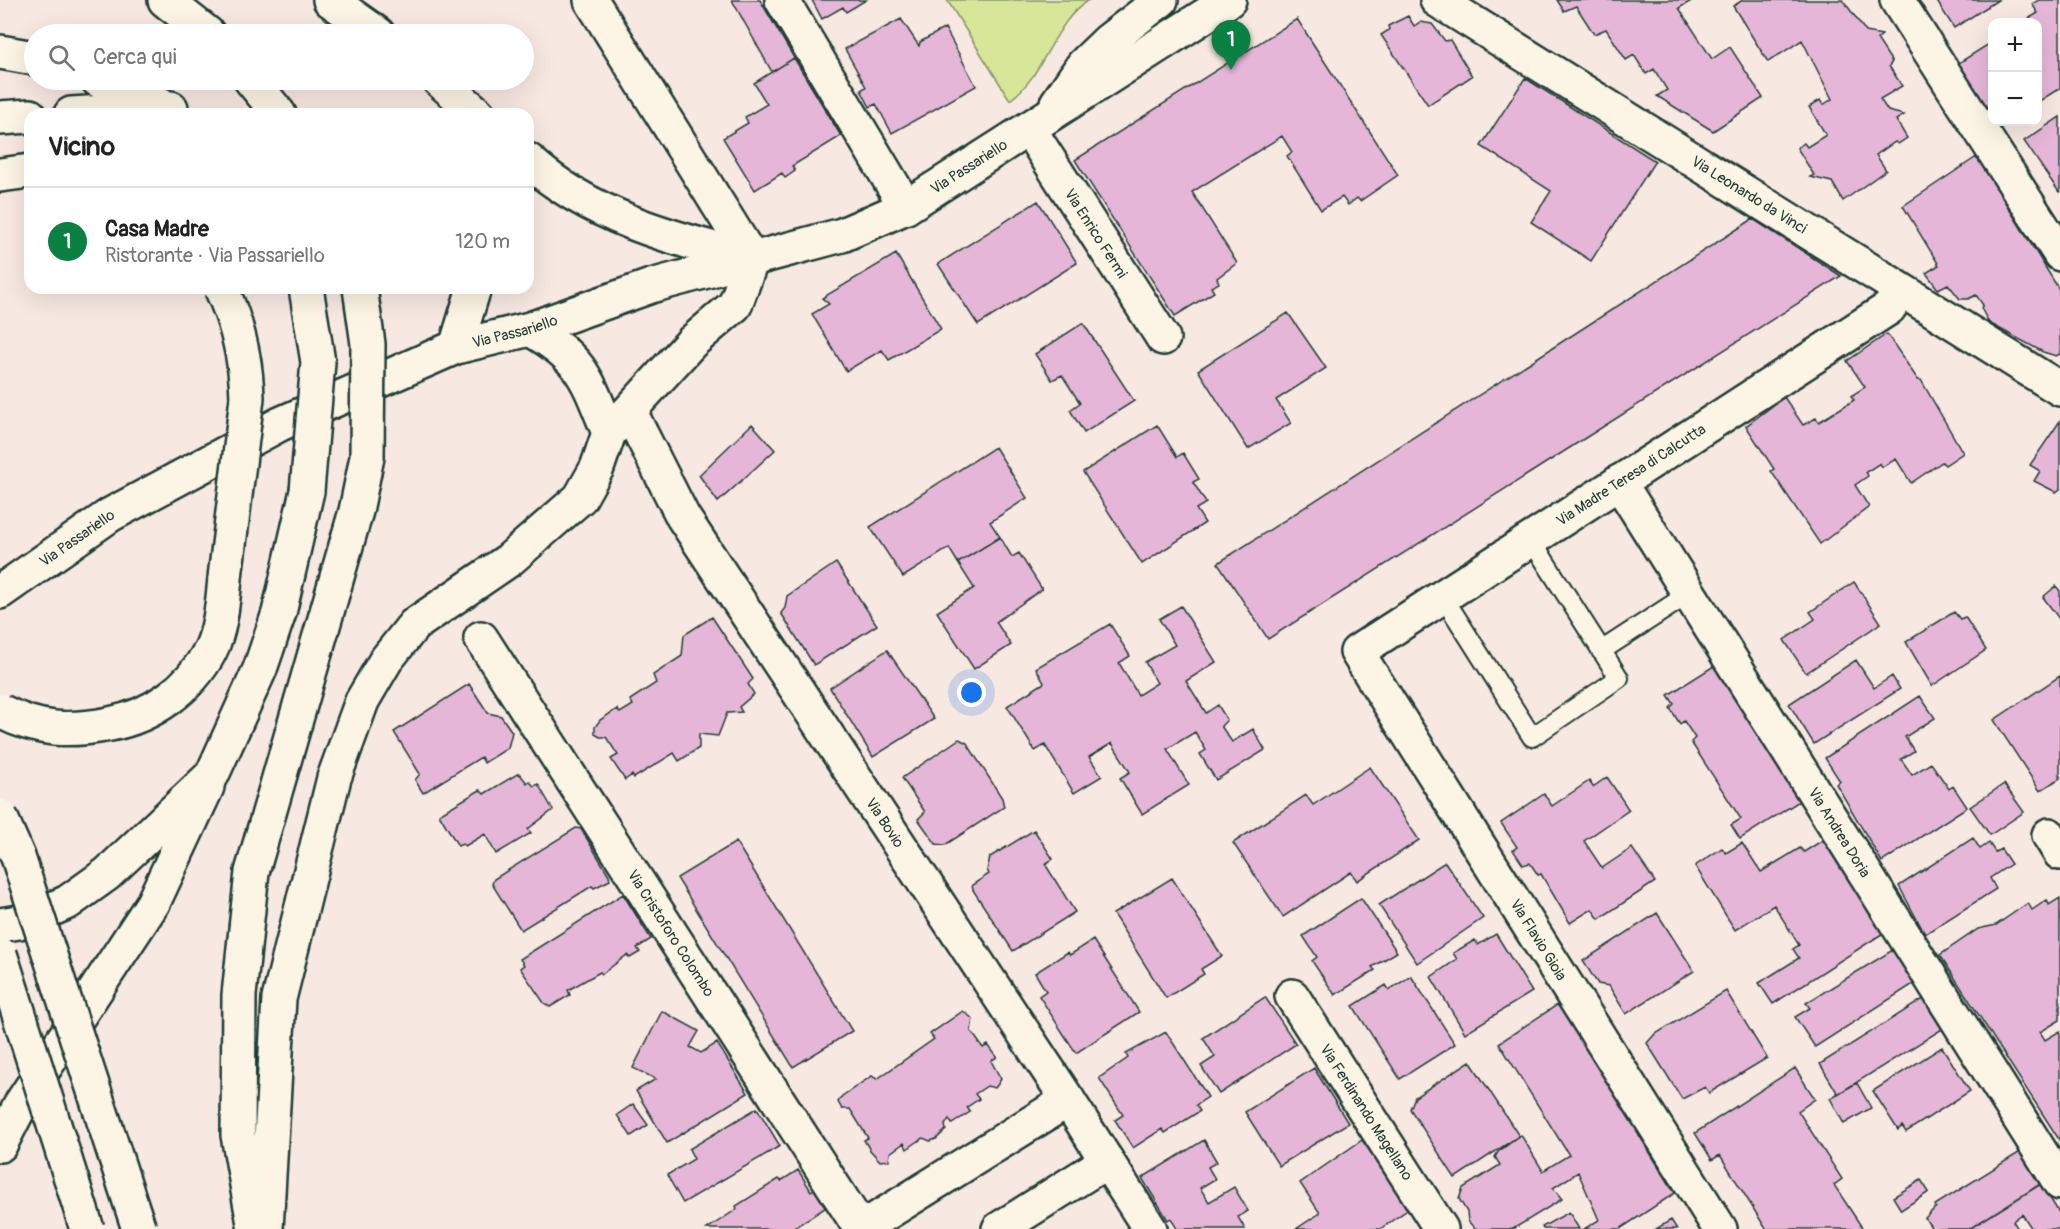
<!DOCTYPE html>
<html lang="it">
<meta charset="utf-8">
<style>
:root{--surface:#fff;--page:#f6f6f6;--text:#222;--muted:#767676;--line:#e0e0e0;--accent:#0b8043}
body{margin:0;font-family:Pangolin,sans-serif;background:var(--page);color:var(--text)}
.controls{position:absolute;right:18px;top:18px;display:grid;overflow:hidden;border-radius:12px;box-shadow:0 6px 24px #0002}
.controls button{width:54px;height:54px;display:grid;place-items:center;padding:0;border:0;border-bottom:2px solid var(--line);background:var(--surface);color:var(--text);font:30px sans-serif}
.you{position:absolute;left:972px;top:693px;width:21px;height:21px;margin:-15px;border:4px solid #fff;border-radius:50%;background:#1a73e8;box-shadow:0 0 0 9px #1a73e833}
.badge{display:grid;place-items:center;width:39px;height:39px;border-radius:50%;background:var(--accent);color:#fff;font-size:20px;font-weight:700}
.pin{position:absolute;translate:-50% -50px;filter:drop-shadow(0 2px 3px #0008)}
.pin::after{content:'';position:absolute;top:32px;width:21px;height:18px;background:inherit;clip-path:polygon(0 0,100% 0,50% 100%)}
.list{margin:0;padding:0;list-style:none}
h2{display:flex;justify-content:space-between;align-items:center;height:78px;margin:0;padding:0 24px;font-size:26px}
h2 small{font-size:20px;font-weight:400;color:var(--muted)}
.list li{display:grid;grid-template-columns:39px 1fr auto;gap:18px;align-items:center;box-sizing:border-box;height:108px;padding:0 24px;border-top:2px solid var(--line)}
.list b{display:block;font-size:22px;white-space:nowrap}
.list p{margin:0;font-size:20px;white-space:nowrap;color:var(--muted)}
.list em{font-size:20px;font-style:normal;color:var(--muted)}
.icon{flex:none;width:33px;height:33px;fill:none;stroke:currentColor;stroke-width:2;stroke-linecap:round;stroke-linejoin:round}
.map{position:relative;flex:none;width:2060px;height:1229px;overflow:hidden}
.search{position:absolute;background:var(--surface);box-shadow:0 6px 24px #0002;left:24px;top:24px;width:510px;height:66px;display:flex;align-items:center;gap:15px;box-sizing:border-box;padding:0 21px;border-radius:33px;color:var(--muted);font-size:22px}
.panel{position:absolute;background:var(--surface);box-shadow:0 6px 24px #0002;left:24px;top:108px;width:510px;height:186px;border-radius:18px}
.map>svg:first-child{display:block}
.green{fill:#d7e699;stroke:#7b9266;stroke-width:1.5}
.building{fill:#e6b6d8;stroke:#1f3d34;stroke-width:1.5}
.lines{fill:none;stroke-linecap:round;stroke-linejoin:round}
.service-casing{stroke:#1f3d34;stroke-width:22}
.minor-casing{stroke:#1f3d34;stroke-width:38}
.tertiary-casing{stroke:#1f3d34;stroke-width:38}
.trunk-casing{stroke:#1f3d34;stroke-width:38}
.motorway-casing{stroke:#1f3d34;stroke-width:38}
.service{stroke:#fcf5e5;stroke-width:18}
.minor{stroke:#fcf5e5;stroke-width:33}
.tertiary{stroke:#fcf5e5;stroke-width:33}
.trunk{stroke:#fcf5e5;stroke-width:33}
.motorway{stroke:#fcf5e5;stroke-width:33}
.trunk-bridge-casing{stroke:#1f3d34;stroke-width:38;stroke-linecap:butt}
.motorway-bridge-casing{stroke:#1f3d34;stroke-width:38;stroke-linecap:butt}
.trunk-bridge{stroke:#fcf5e5;stroke-width:33}
.motorway-bridge{stroke:#fcf5e5;stroke-width:33}
.labels{text-anchor:middle;dominant-baseline:central;stroke-width:6;stroke-linejoin:round;paint-order:stroke}
.street-label{font-size:15px;fill:#1f3d34;stroke:#fcf5e5}
</style>
<div class="map">
<svg width="2060" height="1229" viewBox="0 0 2060 1229">
<rect width="100%" height="100%" fill="#f8e8e2"/>
<filter id="ink" filterUnits="userSpaceOnUse"><feTurbulence type="fractalNoise" baseFrequency=".0167" numOctaves="2"/><feDisplacementMap in="SourceGraphic" scale="12" xChannelSelector="R" yChannelSelector="G"/><feConvolveMatrix kernelMatrix="1 2 1 2 8 2 1 2 1" color-interpolation-filters="sRGB"/></filter>
<g filter="url(#ink)">
<path class="green" d="M947,0H1089C1053,22 1046,74 1010,100Z"/>
<path class="building" d="M732,0H760L794,58L772,72Z
M812,0H866L846,12L843,7L822,19Z
M1557,0H1693L1679,8L1712,59L1730,47L1763,98L1713,131L1657,96L1667,90L1654,69L1646,74L1634,55L1626,60L1606,29L1594,34L1576,6L1564,11Z
M1743,0H1843L1866,32L1882,35L1877,39L1892,62L1889,66L1902,86L1880,99L1888,111L1904,115L1896,120L1907,138L1898,144L1895,142L1876,155L1886,170L1843,201L1832,182L1810,177L1814,175L1797,148L1804,143L1807,147L1826,135L1809,107L1820,100L1823,105L1832,99L1802,40L1768,62L1733,6Z
M1936,0H1998L1954,28Z
M2039,0H2060V88L2038,102V22H2023L2038,13L2032,4Z
M1408,16L1414,26L1420,22L1432,24L1445,41L1450,40L1472,76L1428,105L1381,35L1389,30L1388,26Z
M901,19L919,46L920,42L945,28L976,86L892,133L876,104L870,107L861,90L866,87L845,49Z
M1297,19L1398,175L1360,201L1357,198L1348,205L1342,197L1321,210L1287,156L1292,152L1282,136L1192,192L1237,263L1217,278L1219,283L1211,287L1214,292L1175,316L1075,160Z
M1992,42V120L1957,64Z
M794,58L841,136L792,166L795,171L785,178L782,173L755,190L723,138L748,123L745,117L767,104L754,83Z
M1525,78L1655,161L1591,261L1531,222L1551,191L1481,146Z
M2060,117V191L2059,192L2024,141Z
M1975,158L1979,160L2060,291V354L2056,356L2043,352L1989,323L1981,308L1983,305L1976,295L1968,299H1960L1948,284L1938,289L1926,273L1939,265L1903,206Z
M1038,201L1077,263L978,325L938,264Z
M1753,219L1841,276L1268,639L1218,563Z
M896,254L941,329L889,360L882,350L846,371L812,314L829,304L822,298Z
M1288,313L1326,368L1276,400L1291,423L1248,449L1198,370Z
M1083,323L1134,401L1084,433L1070,410L1080,403L1062,375L1052,380L1035,354Z
M1887,334L1918,380H1921L1963,453L1945,465L1942,462L1911,483L1896,459L1882,467L1880,463L1866,472L1868,476L1855,485L1869,507L1820,544L1771,471L1774,469L1746,426L1784,397L1803,425L1816,418L1819,422L1854,400L1851,396L1865,387L1847,361Z
M2060,421V489L2056,492L2034,481L2040,471L2030,465Z
M752,424L775,450L718,502L699,475Z
M1157,425L1177,457L1183,453L1199,479L1193,482L1206,503L1196,509L1205,523L1142,564L1083,472Z
M995,447L1027,498L990,522L1000,537L958,563L949,548L903,577L870,527Z
M1000,537L1012,557L1019,553L1042,589L996,622L1011,645L974,669L937,612L974,588L958,563Z
M836,563L877,625L814,665L781,613L785,608L787,596Z
M1854,582L1881,623L1806,673L1784,640L1815,619L1810,612Z
M2056,586L2060,591V620L2043,597Z
M1181,606L1216,662L1186,681L1206,713L1218,705L1227,720L1221,726L1232,742L1253,729L1265,750L1216,780L1200,754L1206,750L1195,732L1167,749L1189,785L1142,814L1120,778L1130,772L1112,743L1089,757L1102,776L1074,793L1045,745L1035,751L1007,706L1044,683L1036,668L1110,624L1130,656L1119,663L1138,695L1157,683L1145,662L1175,645L1159,619Z
M1954,612L1960,619L1965,617L1986,650L1932,686L1906,642Z
M712,617L753,679L748,684L754,694L739,707L742,712L727,713L718,736L699,734V748L679,761L674,753L634,778L632,775L625,780L611,759L618,755L606,737H600L595,734V727L600,720L617,709L620,713L633,705L630,700L656,683L653,675L682,656L684,635Z
M887,650L934,719L873,757L830,688Z
M1856,660L1874,688L1892,676L1900,689L1814,744L1789,704Z
M1717,664L1804,798L1740,839L1731,825L1741,819L1691,742L1695,738L1684,721L1680,724L1670,708L1674,704L1668,695Z
M2060,676V778L2040,791L1994,720Z
M469,684L488,713L501,716L512,732L508,748L484,763L481,757L423,793L415,780L420,774L394,732Z
M1920,696L1935,718L1905,737L1914,751L1901,759L1912,775L1931,763L1949,789L1953,786L1967,807L1882,862L1836,784L1840,781L1825,758Z
M959,739L967,743L1002,798L1004,807L945,845L936,844L918,819L925,812L902,778Z
M1370,767L1419,840L1357,881L1351,872L1283,917L1233,843L1306,795L1313,805Z
M519,773L527,783L529,781L534,786L538,784L553,810L528,829L531,833L496,854L485,834L465,846L462,844L458,846L439,814L480,790L484,794Z
M1607,777L1629,810L1584,841L1602,868L1632,848L1655,882L1599,919L1592,909L1570,923L1541,874L1538,875L1530,863L1523,865L1513,850L1517,847L1501,823L1544,794L1552,806L1589,781L1593,787Z
M2004,784L2024,812L1990,835L1970,807Z
M576,828L581,829L609,875L610,880L594,888L592,886L521,930L492,884L494,879Z
M1034,830L1053,859L1045,864L1075,912L1013,951L973,890L972,885L989,874L987,870L990,857Z
M1826,838L1885,932L1773,1004L1759,983L1799,958L1793,949L1799,945L1774,905L1735,930L1695,866L1722,848L1726,853L1742,843L1761,872L1800,848L1804,852Z
M1973,838L1980,849L1989,843L1995,852L2001,849L2011,864L1990,878L1996,889L1925,934L1899,886Z
M736,842L852,1031L793,1067L677,878Z
M1445,862L1483,918L1417,963L1379,905Z
M1172,878L1222,956L1201,969L1204,974L1166,998L1113,914Z
M623,894L651,939L637,948L640,952L630,958L627,955L602,974L600,972L568,990L570,995L550,1007L544,1003L520,968L524,965L520,959Z
M1361,898L1397,952L1372,967L1375,970L1335,995L1312,961L1317,957L1303,936Z
M2060,898V1020L2040,1032L2045,1040L2060,1031V1141L1940,955L1978,929L1996,925L2028,903L2032,910L2047,900L2049,905Z
M1657,913L1694,971L1626,1014L1609,986L1598,984L1583,961Z
M1496,934L1532,992L1465,1033L1431,977L1457,959L1453,953L1475,940L1478,945Z
M1093,940L1139,1012L1076,1053L1039,996L1046,991L1035,973L1068,952L1070,955Z
M1896,948L1918,981L1815,1047L1795,1017L1810,1008L1806,1003Z
M1411,976L1455,1044L1400,1079L1353,1006L1386,985L1389,990Z
M1726,991L1767,1058L1709,1093L1705,1087L1682,1099L1647,1043L1654,1035Z
M1928,996L1944,1028L1838,1094L1820,1064Z
M1265,997L1296,1044L1219,1094L1201,1066L1215,1057L1203,1038Z
M1560,1003L1646,1131L1639,1135L1675,1193L1620,1229H1584L1599,1220L1578,1172L1553,1188L1562,1199L1513,1229H1475L1468,1221L1467,1212L1459,1199L1463,1188L1500,1165L1495,1157L1498,1152L1521,1135L1543,1171L1569,1155L1499,1043Z
M662,1011L699,1031L690,1047L701,1053L717,1043L748,1093L667,1143L636,1091L656,1079L633,1068Z
M963,1011L973,1019L971,1031L983,1048L988,1045L997,1057L991,1061L1001,1079L998,1084L995,1088L987,1086L975,1094L979,1099L967,1107L970,1112L952,1124L949,1119L945,1125L946,1130L936,1139L930,1141L923,1138L907,1149L904,1143L890,1153L889,1160L880,1161L870,1150L864,1140L868,1138L850,1109H842L838,1102L842,1096L872,1076L877,1079L934,1039L930,1034Z
M1166,1032L1208,1097L1196,1105L1200,1111L1165,1133L1162,1129L1133,1148L1115,1120L1123,1115L1099,1078L1128,1058L1126,1054Z
M1942,1047L1970,1091L1906,1132L1902,1126L1898,1130L1873,1091Z
M1470,1061L1519,1136L1455,1178L1410,1109L1415,1097Z
M1314,1068L1348,1123L1279,1166L1245,1112Z
M1795,1068L1815,1099L1798,1111L1842,1179L1834,1185L1863,1229H1766L1720,1155L1712,1160L1695,1133Z
M1857,1083L1871,1108L1844,1124L1830,1098Z
M633,1104L648,1125L631,1136L617,1115Z
M757,1108L780,1146L683,1203L667,1175L694,1159L689,1149Z
M1204,1140L1217,1162L1208,1167L1215,1179L1200,1188L1209,1202L1234,1187L1248,1211L1238,1217L1245,1229H1177L1171,1218L1168,1220L1142,1178Z
M1362,1140L1410,1208L1380,1229H1296L1320,1213L1300,1183Z
M2025,1149L2045,1181L1969,1229H1932L1925,1218L1936,1207L1935,1205Z
M798,1170L811,1191L814,1189L817,1192L825,1208L792,1229H707L737,1209L736,1206L779,1179L781,1181Z
M1921,1180L1929,1192L1901,1210L1893,1197Z
M2041,1184L2060,1214V1229H2032L2022,1214L2013,1221L2018,1229H1969Z
M1569,1212L1579,1229H1543L1542,1227Z
M1671,1220L1677,1229H1656Z"/>
<g class="lines">
<g class="service-casing">
<path id="service" d="M1442,595L1532,737L1619,678L1530,538
M1601,651L1690,593"/>
</g>
<g class="minor-casing">
<g id="minor">
<path d="M591,0L752,259"/>
<path d="M782,0L906,207"/>
<path id="s1" d="M1437,0L2060,389"/>
<path d="M1897,0L2060,254"/>
<path id="s2" d="M1029,129L1163,338"/>
<path id="s3" d="M630,412L683,517L1068,1100L1150,1229"/>
<path id="s4" d="M1619,482L2060,1183"/>
<path id="s5" d="M481,638L861,1229"/>
<path d="M2049,835L2060,853"/>
<path id="s6" d="M1292,996L1441,1229"/>
<path d="M861,1229L1068,1100"/>
<path d="M999,1229L1107,1161"/>
<path id="s7" d="M1720,1229L1357,652L1889,308L1900,291"/>
</g>
</g>
<g class="tertiary-casing">
<g id="tertiary">
<path d="M1057,103L1083,65L1109,40L1161,0"/>
<path id="s8" d="M0,592L110,515L280,424L456,347L530,329L651,286L842,235L906,207L1229,0"/>
</g>
</g>
<g class="trunk-casing">
<path id="trunk" d="M530,329C584,360 587,379 609,433
M266,1229L279,999L334,778L362,701L386,660L414,625L509,560L580,498L597,468L609,433L692,342L735,305L752,259"/>
</g>
<g class="motorway-casing">
<path id="motorway" d="M165,0L208,34
M330,0L378,34
M0,52L34,58
M98,80L160,104
M251,80L279,114
M439,80L478,114
M71,114L171,108
M0,118L30,116
M528,160C588,216 674,239 752,259
M0,175L30,171
M456,347L474,288
M0,925L25,921L68,902L107,874L212,775L260,669L279,613L307,491
M0,1145L22,1102L153,903L207,787
M255,1229L238,1135L239,995L252,872L356,511L367,457"/>
</g>
<use href="#service" class="service"/>
<use href="#minor" class="minor"/>
<use href="#tertiary" class="tertiary"/>
<use href="#trunk" class="trunk"/>
<use href="#motorway" class="motorway"/>
<g class="trunk-bridge-casing">
<path id="trunk-bridge" d="M0,816L18,857L139,1229
M0,954L87,1229"/>
</g>
<g class="motorway-bridge-casing">
<path id="motorway-bridge" d="M306,288L318,362L307,491
M360,288L368,344L367,457
M0,711C39,731 68,732 110,724C152,716 190,689 210,651C223,625 223,590 227,561C234,507 240,452 247,398C246,358 238,324 221,288"/>
</g>
<use href="#trunk-bridge" class="trunk-bridge"/>
<use href="#motorway-bridge" class="motorway-bridge"/>
</g>
</g>
<g class="labels">
<g class="street-label">
<text stroke="none"><textPath href="#s8" startOffset="1066">Via Passariello</textPath></text>
<text stroke="none"><textPath href="#s1" startOffset="368">Via Leonardo da Vinci</textPath></text>
<text stroke="none"><textPath href="#s2" startOffset="124">Via Enrico Fermi</textPath></text>
<text stroke="none"><textPath href="#s8" startOffset="580">Via Passariello</textPath></text>
<text stroke="none"><textPath href="#s7" startOffset="1008">Via Madre Teresa di Calcutta</textPath></text>
<text stroke="none"><textPath href="#s8" startOffset="94">Via Passariello</textPath></text>
<text stroke="none"><textPath href="#s3" startOffset="484">Via Bovio</textPath></text>
<text stroke="none"><textPath href="#s4" startOffset="414">Via Andrea Doria</textPath></text>
<text stroke="none"><textPath href="#s5" startOffset="351">Via Cristoforo Colombo</textPath></text>
<text transform="translate(1538 940) rotate(58)">Via Flavio Gioia</text>
<text stroke="none"><textPath href="#s6" startOffset="138">Via Ferdinando Magellano</textPath></text>
</g>
</g>
</svg>
<div class="controls">
<button>+</button>
<button>−</button>
</div>
<div class="you"></div>
<div class="pin badge" style="left:1231px;top:70px">1</div>
<div class="search"><svg class="icon" aria-label="search" viewBox="0 0 24 24"><circle cx="10" cy="10" r="6"/><path d="M15 15l6 6"/></svg>Cerca qui</div>
<section class="panel">
<h2>Vicino<small></small></h2>
<ul class="list">
<li><span class="badge">1</span><div><b>Casa Madre</b><p>Ristorante · Via Passariello</p></div><em>120 m</em></li>
</ul>
</section>
</div>
